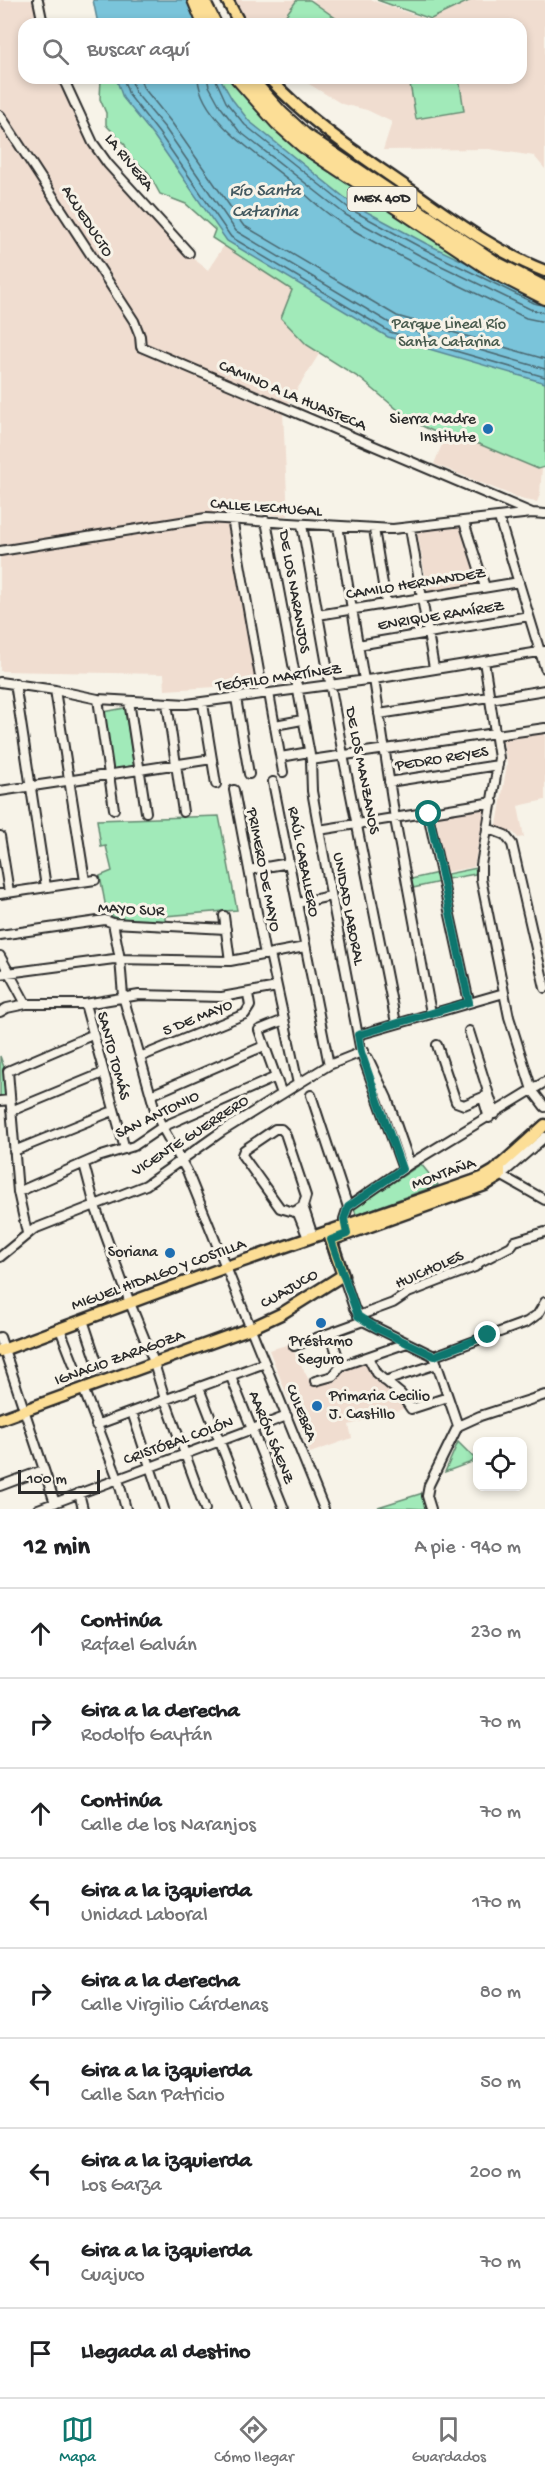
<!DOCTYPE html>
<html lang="es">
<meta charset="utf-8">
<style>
:root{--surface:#fff;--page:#f2f2f2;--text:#202124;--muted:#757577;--line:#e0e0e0;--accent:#0f766e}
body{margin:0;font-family:"Gochi Hand",sans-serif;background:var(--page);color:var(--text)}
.controls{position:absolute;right:18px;bottom:18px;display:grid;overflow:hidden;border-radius:12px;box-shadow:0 3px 9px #0003}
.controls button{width:54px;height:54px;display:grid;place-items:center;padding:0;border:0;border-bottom:2px solid var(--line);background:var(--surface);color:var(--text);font:30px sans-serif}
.scale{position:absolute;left:18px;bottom:15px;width:82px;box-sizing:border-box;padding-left:6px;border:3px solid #2b2b2b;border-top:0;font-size:16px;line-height:21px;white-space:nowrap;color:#2b2b2b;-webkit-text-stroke:4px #f7f3e8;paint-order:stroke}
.stop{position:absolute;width:18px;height:18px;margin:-14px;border:4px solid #0f766e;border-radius:50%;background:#fff}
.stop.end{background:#0f766e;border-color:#fff;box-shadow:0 2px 6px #0008}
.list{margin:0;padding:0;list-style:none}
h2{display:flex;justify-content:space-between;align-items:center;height:78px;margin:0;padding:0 24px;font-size:26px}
h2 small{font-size:20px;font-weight:400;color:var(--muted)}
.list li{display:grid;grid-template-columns:39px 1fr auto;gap:18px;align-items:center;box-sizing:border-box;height:90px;padding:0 24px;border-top:2px solid var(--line)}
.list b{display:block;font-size:22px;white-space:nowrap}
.list p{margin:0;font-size:20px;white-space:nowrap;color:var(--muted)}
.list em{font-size:20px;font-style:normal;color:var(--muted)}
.icon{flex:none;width:33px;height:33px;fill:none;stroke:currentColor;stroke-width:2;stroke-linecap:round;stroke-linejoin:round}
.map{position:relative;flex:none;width:545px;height:1509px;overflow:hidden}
.search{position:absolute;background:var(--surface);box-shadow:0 3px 9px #0003;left:18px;right:18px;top:18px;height:66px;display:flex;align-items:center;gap:15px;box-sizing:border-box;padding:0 21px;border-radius:18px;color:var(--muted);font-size:22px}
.sheet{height:888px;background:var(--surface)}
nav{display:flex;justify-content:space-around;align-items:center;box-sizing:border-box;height:84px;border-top:2px solid var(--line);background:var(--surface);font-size:16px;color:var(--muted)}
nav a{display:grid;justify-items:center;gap:3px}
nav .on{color:var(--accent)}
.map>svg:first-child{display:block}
.built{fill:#f0ddd0}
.green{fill:#a1eab9;stroke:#668a72;stroke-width:1.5}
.water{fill:#7ac4da;stroke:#5a8794;stroke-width:1.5}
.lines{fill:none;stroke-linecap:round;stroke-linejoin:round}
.shore{stroke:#4b6871;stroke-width:1.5}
.minor-casing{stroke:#2b2b2b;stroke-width:12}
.major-casing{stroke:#2b2b2b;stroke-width:15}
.highway-casing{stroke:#2b2b2b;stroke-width:16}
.minor{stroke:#f7f3e8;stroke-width:8}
.major{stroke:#fcde96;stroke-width:10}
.highway{stroke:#fcde96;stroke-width:12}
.route{stroke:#0f766e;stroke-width:8}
.poi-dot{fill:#1f6fb2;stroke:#f7f3e8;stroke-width:2}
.labels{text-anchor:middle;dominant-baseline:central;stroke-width:6;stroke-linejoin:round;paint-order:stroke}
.shield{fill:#f7f3e8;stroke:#686764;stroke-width:1.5}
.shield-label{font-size:15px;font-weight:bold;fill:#2b2b2b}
.street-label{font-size:16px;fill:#2b2b2b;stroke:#f7f3e8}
.park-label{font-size:16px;fill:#485b4e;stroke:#f7f3e8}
.poi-label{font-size:16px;fill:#2b2b2b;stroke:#f7f3e8;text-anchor:end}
.water-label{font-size:18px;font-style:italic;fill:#435960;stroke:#f7f3e8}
</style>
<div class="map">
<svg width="545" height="1509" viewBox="0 0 545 1509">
<rect width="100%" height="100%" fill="#f7f3e8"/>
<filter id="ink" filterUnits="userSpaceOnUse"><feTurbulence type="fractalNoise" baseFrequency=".0167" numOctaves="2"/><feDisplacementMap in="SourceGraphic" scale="12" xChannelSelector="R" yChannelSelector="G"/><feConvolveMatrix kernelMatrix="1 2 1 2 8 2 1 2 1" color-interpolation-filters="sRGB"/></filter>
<g filter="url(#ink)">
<path class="built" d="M0,0H45L48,24H24V78H64L88,138L190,256L208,270L227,241L342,317L283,412L288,516L227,511L255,682L234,686L165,690L164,674L0,671Z
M235,0H371L429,20L473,0H545V169L534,156L489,149L383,150L392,122L367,110L342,104L299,78H521V24H249Z
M385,346L545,465L542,468L540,494L537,502L524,500L434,464L445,437Z
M462,526L479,584L428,592L417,531Z
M545,733V800L518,806L524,837L518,838L514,833L497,826L507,764L503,740Z
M485,808L474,867L446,872L435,815Z
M290,1344L312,1386L335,1378L340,1369L368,1360L402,1398L406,1408L349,1425L352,1438L310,1453L269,1350Z"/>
<path class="green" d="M297,0H310L344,24H279Z
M377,0H471L431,19Z
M101,78H257L298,122L367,167L470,241L545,278V467L538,469L479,444L445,437L410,420L361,379L307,345L281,318L292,290L212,238L215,230L186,204L160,194L148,172L129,156L125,145L106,125V113L100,99Z
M409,78H459L464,111L416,119Z
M125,708L134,767L113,771L103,712Z
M219,816L237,910L165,916V922L117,921L115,917L107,914L100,876L112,871L106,846L101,847L97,820Z
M477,868L475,874L448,879L447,874Z
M438,873L440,882L413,888L411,879Z
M0,1056L5,1070L7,1097H0Z
M421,1164L438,1185L356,1215L354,1208Z
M458,1442L474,1458L472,1462L445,1472Z
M423,1493L426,1509L378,1507Z"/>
<path class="water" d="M93,0H195L202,24H98Z
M116,78H220L232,99L249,121L354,205L425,243L545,300V383L388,337L227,241L154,136L123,98Z"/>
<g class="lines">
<path class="shore" d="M123,78L129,95L159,133L231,237L390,332L545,377
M131,78L135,92L165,128L236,231L393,325L545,369
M140,78L143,87L172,123L243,225L397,316L545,359
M198,78C200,120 262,157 290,181C307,195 324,213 343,224C402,260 465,287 526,318L545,322
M207,78L209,86L220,106L239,131L346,215L419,255L530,309L545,313
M215,78L226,102L245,125L350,209L422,248L534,303L545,306"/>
<g class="minor-casing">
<path id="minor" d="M38,0L43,24
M63,78L93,143L108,164L189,253
M0,115L134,321L140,336L141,347L532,513
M232,518L263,694
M499,518L545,668
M266,521L311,760L312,791L319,830L361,1052L403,1169
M464,522L485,587
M302,525L343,755L396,1023
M338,526L364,680
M410,528L434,668
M374,529L386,603
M0,551L206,518L393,529L532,513L545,514
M318,615L519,582
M358,645L529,616
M484,661L499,758L481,865V879L509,1017L532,1090L545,1107
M374,679L395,819L431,1013
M0,682L55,690L98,699L187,704L374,679L545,651
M15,683L46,887
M55,690L85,881
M269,693L283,772
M236,698L249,774
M98,699L114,809
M490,699L545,690
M129,701L146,812
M167,703L183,812
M203,704L216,784
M379,714L489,697
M275,725L302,720
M496,735L545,728
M281,757L309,752
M311,760L495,733
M273,782L329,1065
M389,782L498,765
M234,790L265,955
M0,791L212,759
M428,814L469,1002
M487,828L505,835L512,844L545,988
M319,830L493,802
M0,836L9,892
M249,870L289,863
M0,894L95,880
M297,903L331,896
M224,916L230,961
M113,923L120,959L123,996L155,1110L162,1127L187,1171L324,1509
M0,935L105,920L113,923L226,929
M270,954L298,1084
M0,956L26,1004
M0,974L114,959L230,961L305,947
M85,1004L125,1149
M0,1012L7,1008L26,1004H85L139,995L222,997L277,987
M469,1031L495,1114
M358,1035L504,993
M437,1045L456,1102L464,1105L488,1095
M140,1057L245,1014L250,1006L248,994
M368,1058L387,1098L410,1164
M282,1094L259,1030L284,1020
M151,1095L264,1046
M311,1095L348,1207
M483,1098L489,1118
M0,1101L10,1100
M11,1111L103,1073
M275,1129H281L285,1133L306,1196L303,1206L294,1212L280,1208L242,1155L244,1150Z
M14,1151L113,1111
M84,1164L95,1206L130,1303L152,1357L165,1399L205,1509
M497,1173L545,1200
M500,1176L545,1137
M18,1192L98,1157L134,1146L162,1127L276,1077
M303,1206L313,1236
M348,1207L410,1164L545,1082
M297,1211L308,1238
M345,1229L344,1219L348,1207
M27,1233L18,1192L8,1071L92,1035
M0,1257L34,1229L146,1185L221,1132L298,1084L329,1065L364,1051
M343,1275L354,1308L363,1321L434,1356L458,1426
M358,1316L393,1303L408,1293L475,1267L480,1262L511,1246L515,1241L545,1232
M83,1320L99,1368
M60,1329L78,1375
M330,1333L341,1366
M0,1337L55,1503
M294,1346L363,1321
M434,1356L527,1322L538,1314L545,1302
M368,1357L376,1373L401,1394L411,1409L448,1397
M231,1377L284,1509
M315,1381L333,1376L341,1366L407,1343
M385,1381L437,1364
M83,1388L118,1479L126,1509
M199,1388L246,1509
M132,1412L164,1509
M96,1425L265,1363
M0,1486L43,1470
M79,1493L83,1509
M38,1509L287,1416
M431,1509L427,1496L429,1485L458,1426L480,1416L545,1395"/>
</g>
<g class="major-casing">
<path id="major" d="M227,0L240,24
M269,78C311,124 362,156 412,191C455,221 496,252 545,271
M331,1240L485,1185L500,1176V1165
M0,1351L226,1267L482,1178L494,1171L545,1125
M0,1419L251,1328L281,1314L343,1275L328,1231"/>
</g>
<g class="highway-casing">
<path id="highway" d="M194,0L204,24
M203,0L215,24
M237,78L277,123L303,146L494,272L545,298
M250,78L281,113L305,135L496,263L545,288"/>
</g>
<use href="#minor" class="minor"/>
<use href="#major" class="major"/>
<use href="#highway" class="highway"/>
</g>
</g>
<g class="lines" filter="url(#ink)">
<path class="route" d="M429,814L469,1002L358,1035L361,1052L402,1169L348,1207L344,1219L347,1234L331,1240L358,1316L378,1329L434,1356L488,1335"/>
</g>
<g class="poi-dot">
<circle cx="488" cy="429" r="6"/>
<circle cx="170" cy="1253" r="6"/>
<circle cx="321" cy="1323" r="6"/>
<circle cx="317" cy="1406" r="6"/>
</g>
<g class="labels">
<rect class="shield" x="347.5" y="187" width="69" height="24" rx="4.5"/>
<g class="shield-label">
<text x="382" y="199">MEX 40D</text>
</g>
<g class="street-label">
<text transform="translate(128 163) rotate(51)">LA RIVERA</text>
<text transform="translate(86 222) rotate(57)">ACUEDUCTO</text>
<text transform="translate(292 397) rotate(23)">CAMINO A LA HUASTECA</text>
<text transform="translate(266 509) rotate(4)">CALLE LECHUGAL</text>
<text transform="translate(416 585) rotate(-9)">CAMILO HERNANDEZ</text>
<text transform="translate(293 592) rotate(80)">DE LOS NARANJOS</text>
<text transform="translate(441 617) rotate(-9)">ENRIQUE RAMÍREZ</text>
<text transform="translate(279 679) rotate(-8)">TEÓFILO MARTÍNEZ</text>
<text transform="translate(442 760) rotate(-9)">PEDRO REYES</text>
<text transform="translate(361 771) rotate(79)">DE LOS MANZANOS</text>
<text transform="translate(302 862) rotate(79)">RAÚL CABALLERO</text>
<text transform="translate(262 870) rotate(79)">PRIMERO DE MAYO</text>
<text transform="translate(347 909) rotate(79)">UNIDAD LABORAL</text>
<text transform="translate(131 911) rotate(3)">MAYO SUR</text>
<text transform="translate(198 1019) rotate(-22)">5 DE MAYO</text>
<text transform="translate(112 1056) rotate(75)">SANTO TOMÁS</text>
<text transform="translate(158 1116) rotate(-26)">SAN ANTONIO</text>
<text transform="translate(191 1137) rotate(-33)">VICENTE GUERRERO</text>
<text transform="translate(444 1175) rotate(-20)">MONTAÑA</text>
<text transform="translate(430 1271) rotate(-24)">HUICHOLES</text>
<text transform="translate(159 1276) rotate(-20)">MIGUEL HIDALGO Y COSTILLA</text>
<text transform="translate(290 1290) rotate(-30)">CUAJUCO</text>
<text transform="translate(120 1359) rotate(-20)">IGNACIO ZARAGOZA</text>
<text transform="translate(300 1413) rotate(68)">CULEBRA</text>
<text transform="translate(270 1438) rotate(68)">AARÓN SÁENZ</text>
<text transform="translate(179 1442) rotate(-20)">CRISTÓBAL COLÓN</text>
</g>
<g class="park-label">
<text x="449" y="325">Parque Lineal Río<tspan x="449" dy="18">Santa Catarina</tspan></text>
</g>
<g class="poi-label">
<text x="476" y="420">Sierra Madre<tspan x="476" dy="18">Institute</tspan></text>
<text x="158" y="1253">Soriana</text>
<text x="321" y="1342" text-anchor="middle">Préstamo<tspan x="321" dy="18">Seguro</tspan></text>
<text x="329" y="1397" text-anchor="start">Primaria Cecilio<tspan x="329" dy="18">J. Castillo</tspan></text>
</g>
<g class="water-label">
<text x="265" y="191">Río Santa<tspan x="265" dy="21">Catarina</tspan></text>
</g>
</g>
</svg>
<div class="controls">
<button><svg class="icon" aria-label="locate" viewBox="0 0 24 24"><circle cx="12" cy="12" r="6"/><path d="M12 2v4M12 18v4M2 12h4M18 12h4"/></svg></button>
</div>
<div class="scale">100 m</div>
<div class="stop" style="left:429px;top:814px"></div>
<div class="stop end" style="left:488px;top:1335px"></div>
<div class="search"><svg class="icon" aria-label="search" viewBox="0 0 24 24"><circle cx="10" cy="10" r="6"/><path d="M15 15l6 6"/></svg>Buscar aquí</div>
</div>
<section class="sheet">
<h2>12 min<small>A pie · 940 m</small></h2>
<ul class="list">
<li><svg class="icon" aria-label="ahead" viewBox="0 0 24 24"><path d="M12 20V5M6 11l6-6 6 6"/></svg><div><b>Continúa</b><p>Rafael Galván</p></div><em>230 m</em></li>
<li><svg class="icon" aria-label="right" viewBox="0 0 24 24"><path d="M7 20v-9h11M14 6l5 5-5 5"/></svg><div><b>Gira a la derecha</b><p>Rodolfo Gaytán</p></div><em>70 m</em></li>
<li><svg class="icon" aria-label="ahead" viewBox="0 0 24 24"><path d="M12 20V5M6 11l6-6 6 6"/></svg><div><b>Continúa</b><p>Calle de los Naranjos</p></div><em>70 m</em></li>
<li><svg class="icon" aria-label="left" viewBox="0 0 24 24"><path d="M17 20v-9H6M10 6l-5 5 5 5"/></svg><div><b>Gira a la izquierda</b><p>Unidad Laboral</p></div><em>170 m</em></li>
<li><svg class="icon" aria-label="right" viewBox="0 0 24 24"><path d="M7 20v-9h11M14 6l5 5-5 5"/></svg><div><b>Gira a la derecha</b><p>Calle Virgilio Cárdenas</p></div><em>80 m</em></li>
<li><svg class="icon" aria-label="left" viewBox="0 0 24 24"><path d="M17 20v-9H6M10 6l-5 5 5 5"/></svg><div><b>Gira a la izquierda</b><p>Calle San Patricio</p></div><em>50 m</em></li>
<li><svg class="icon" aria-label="left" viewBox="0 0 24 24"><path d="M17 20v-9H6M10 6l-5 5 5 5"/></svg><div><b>Gira a la izquierda</b><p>Los Garza</p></div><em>200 m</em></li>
<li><svg class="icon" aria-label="left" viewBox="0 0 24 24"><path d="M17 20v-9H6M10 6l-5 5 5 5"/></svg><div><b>Gira a la izquierda</b><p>Cuajuco</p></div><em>70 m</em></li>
<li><svg class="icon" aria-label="arrive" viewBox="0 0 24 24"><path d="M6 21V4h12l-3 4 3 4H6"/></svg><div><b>Llegada al destino</b></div></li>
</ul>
</section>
<nav>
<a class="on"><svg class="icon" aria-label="map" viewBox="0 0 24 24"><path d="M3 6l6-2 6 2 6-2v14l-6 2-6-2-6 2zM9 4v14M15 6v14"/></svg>Mapa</a>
<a><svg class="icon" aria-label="directions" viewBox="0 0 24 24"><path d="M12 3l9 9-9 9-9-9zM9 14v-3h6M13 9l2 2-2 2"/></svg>Cómo llegar</a>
<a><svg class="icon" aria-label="saved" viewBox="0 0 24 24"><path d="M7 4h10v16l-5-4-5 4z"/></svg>Guardados</a>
</nav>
